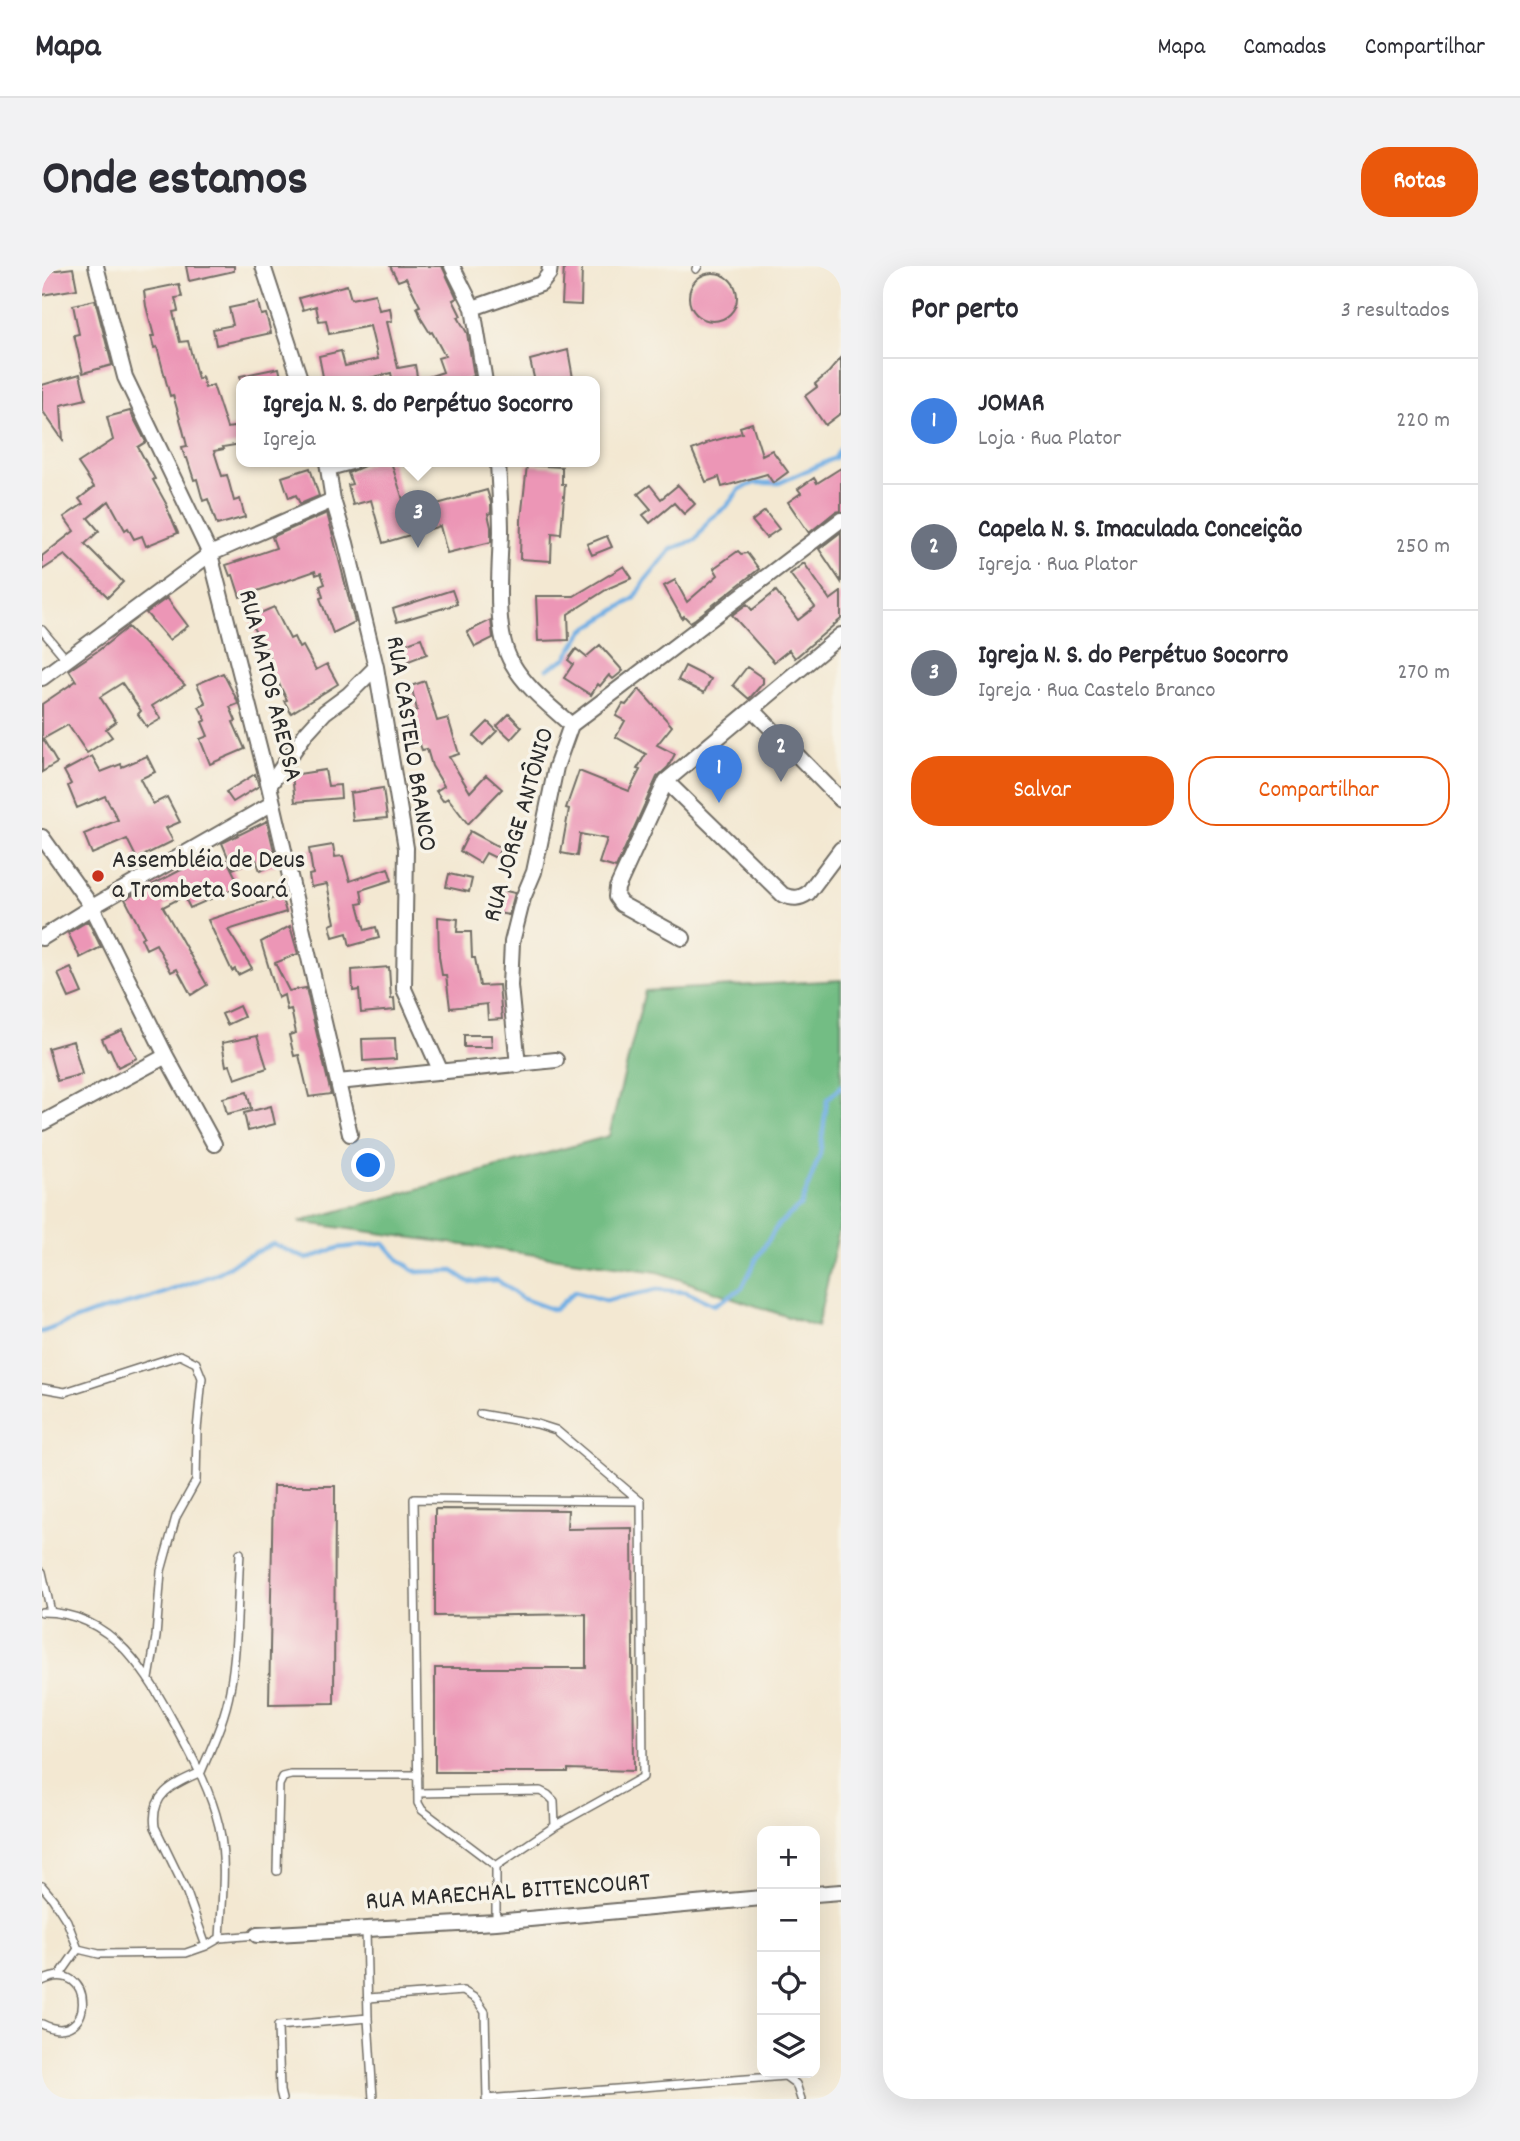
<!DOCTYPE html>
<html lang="pt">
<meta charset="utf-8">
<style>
:root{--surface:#fff;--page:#f2f2f3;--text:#2b2b33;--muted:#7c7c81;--line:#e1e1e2;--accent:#ea580c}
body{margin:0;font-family:Dekko,sans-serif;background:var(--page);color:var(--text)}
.controls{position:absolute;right:21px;bottom:21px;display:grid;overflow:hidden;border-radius:14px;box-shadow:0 7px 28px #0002}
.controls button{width:63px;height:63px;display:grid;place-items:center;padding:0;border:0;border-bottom:2px solid var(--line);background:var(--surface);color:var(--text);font:35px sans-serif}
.you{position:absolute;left:327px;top:900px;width:24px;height:24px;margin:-18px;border:5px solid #fff;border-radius:50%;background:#1a73e8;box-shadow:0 0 0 10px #1a73e833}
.badge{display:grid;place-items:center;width:46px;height:46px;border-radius:50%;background:var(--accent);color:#fff;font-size:23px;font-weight:700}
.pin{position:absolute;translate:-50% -58px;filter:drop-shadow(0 2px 4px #0008)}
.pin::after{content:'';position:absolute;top:37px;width:24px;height:21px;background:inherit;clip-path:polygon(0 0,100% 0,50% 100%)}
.popup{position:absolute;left:194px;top:110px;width:364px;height:91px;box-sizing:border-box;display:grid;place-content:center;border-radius:14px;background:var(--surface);filter:drop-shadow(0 2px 5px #0005);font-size:23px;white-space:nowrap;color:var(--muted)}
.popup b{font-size:26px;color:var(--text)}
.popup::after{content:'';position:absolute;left:50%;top:100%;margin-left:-14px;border:14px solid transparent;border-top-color:var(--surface)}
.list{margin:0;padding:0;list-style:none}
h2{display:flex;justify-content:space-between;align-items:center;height:91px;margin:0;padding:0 28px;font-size:30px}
h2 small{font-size:23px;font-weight:400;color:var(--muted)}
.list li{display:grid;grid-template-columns:46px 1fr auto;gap:21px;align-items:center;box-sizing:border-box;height:126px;padding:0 28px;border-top:2px solid var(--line)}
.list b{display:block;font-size:26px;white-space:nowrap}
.list p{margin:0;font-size:23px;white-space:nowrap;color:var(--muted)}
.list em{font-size:23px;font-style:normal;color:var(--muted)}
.actions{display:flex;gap:14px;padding:21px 28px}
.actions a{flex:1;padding:16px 0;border:2px solid var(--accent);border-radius:28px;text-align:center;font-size:24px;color:var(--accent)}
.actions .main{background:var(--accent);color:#fff}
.icon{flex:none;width:38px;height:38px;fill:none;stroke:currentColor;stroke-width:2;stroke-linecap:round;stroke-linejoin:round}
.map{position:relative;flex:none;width:799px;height:1833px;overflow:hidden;border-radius:28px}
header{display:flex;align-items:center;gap:42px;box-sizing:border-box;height:98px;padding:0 35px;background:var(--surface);border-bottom:2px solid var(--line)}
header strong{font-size:33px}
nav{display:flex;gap:38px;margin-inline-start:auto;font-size:24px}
.intro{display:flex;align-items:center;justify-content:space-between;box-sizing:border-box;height:168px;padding:0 42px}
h1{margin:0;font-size:49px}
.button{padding:18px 32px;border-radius:28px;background:var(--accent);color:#fff;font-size:24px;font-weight:700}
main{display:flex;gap:42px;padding:0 42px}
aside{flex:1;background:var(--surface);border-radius:28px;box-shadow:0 7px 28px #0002}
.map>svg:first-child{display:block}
.forest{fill:#73bd84;stroke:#4f7458;stroke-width:2}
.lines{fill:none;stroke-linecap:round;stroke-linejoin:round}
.stream{stroke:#71afe4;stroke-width:4.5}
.building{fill:#ec96b6}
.lane-casing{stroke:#716d65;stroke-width:10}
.street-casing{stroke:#716d65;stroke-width:18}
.lane{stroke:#fff;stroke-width:7}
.street{stroke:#fff;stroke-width:14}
.poi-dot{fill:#c8321e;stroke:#f7f3e8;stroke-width:2.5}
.labels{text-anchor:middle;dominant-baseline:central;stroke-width:7;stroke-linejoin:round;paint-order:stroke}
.street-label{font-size:26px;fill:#2b2b2b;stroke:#f7f3e8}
.poi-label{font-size:26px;fill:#2b2b2b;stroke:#f7f3e8;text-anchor:start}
</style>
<header>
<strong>Mapa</strong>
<nav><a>Mapa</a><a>Camadas</a><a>Compartilhar</a></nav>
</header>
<div class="intro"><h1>Onde estamos</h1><a class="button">Rotas</a></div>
<main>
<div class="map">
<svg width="799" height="1833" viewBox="0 0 799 1833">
<rect width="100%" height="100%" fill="#f7f3e8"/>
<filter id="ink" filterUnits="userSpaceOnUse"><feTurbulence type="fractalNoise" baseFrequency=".0143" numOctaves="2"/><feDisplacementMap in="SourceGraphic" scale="14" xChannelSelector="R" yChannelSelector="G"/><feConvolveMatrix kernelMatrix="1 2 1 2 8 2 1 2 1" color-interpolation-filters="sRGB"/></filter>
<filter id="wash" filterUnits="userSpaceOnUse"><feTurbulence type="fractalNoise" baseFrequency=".00686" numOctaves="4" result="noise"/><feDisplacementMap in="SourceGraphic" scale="28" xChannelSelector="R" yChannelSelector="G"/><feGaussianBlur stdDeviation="1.57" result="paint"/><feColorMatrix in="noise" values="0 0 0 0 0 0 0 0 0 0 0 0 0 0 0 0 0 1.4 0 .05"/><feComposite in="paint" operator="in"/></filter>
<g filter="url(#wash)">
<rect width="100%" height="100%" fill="#f3e8d2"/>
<path class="forest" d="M799,714V955L775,1061L616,1006L257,956L567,870L603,725Z"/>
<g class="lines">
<path class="stream" d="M505,403L524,392L542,364L593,332L603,315L629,283L653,274L668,253L684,241L698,223L713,217H737L793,192L799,182
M0,1066L51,1047L108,1032L174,1008L201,992L231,978L265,993L296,982L342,977L358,995L375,1006L411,1005L427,1016L455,1014L479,1032L512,1044L532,1026L563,1035L615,1024L644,1026L672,1039L700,1022L715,992L736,959L759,939L778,888L785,834L799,820"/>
</g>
<g id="blocks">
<path class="building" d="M144,0H192V5L147,15Z
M348,0H400L415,32L411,34L419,50L416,51L425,67L432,110L417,116H377V114L401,106L396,92L403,90L390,66L388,67L380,54L375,41L378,40L364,12L356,15Z
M522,0H540L539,39L520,38Z
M31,2L35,23L0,29V6Z
M647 31a24 24 0 1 1 48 0a24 24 0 1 1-48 0Z
M137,18L140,31L133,32L136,45L131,46L138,76L146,75L156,113L160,111L163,122L171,119L185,162L199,160V178L181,181L182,183L172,185L180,210L185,209L192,235L198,233L203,251L175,259L166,233L161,235L155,213L152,214L145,192H143L140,181L145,180L140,160L131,129L128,130L115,81L112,82L109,70H112L104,40L102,25Z
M305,19L309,33L333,28L337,44L348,42L350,55L345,56L356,102L373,99L376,116H351L349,107L310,116H282L277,90L299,85L303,100L336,93L328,60L287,68L284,54L277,55L274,40L261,44L257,32Z
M53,34L70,99L41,107L32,69L37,68L31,39Z
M216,36L219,49L224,48L229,67L174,79L171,63L191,59L187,42Z
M526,84L531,112L514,116H493L488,94Z
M799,92V147L783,159L763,130L775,121L773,118L787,106Z
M237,102L240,116H199L198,110Z
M38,108L44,133L19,139L21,174L0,144V119Z
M88,145L104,176L96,181L113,213L111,214L126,241L125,242L136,267L104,280L100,270L92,273L86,262L83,264L67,235L46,252L57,265L43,278L81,316L66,331L23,289L0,304V290L32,265L22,251L41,238L37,233L52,221L36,197L71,174L65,151Z
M710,157L720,189L730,184L746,206L731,217L725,208L680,221L677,211L664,216L650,184L665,178L664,177L700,167L698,161Z
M331,196H349L363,240L386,233L388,240L445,224L449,237V247L446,248L449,261V276L405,287L398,260L341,277L329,234L311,239L306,219L310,218L306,207Z
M485,199L520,201V218H523L519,268L510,267L509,295L478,293L479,254Z
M268,202L277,230L258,238L254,229L247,232L240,211Z
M799,202V245L793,246L767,267L746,236L759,227L756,223L772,212L775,217Z
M608,219L619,233L636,219L653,238L642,248L632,237L608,257L601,249L609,243L596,228Z
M723,245L737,263L724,272L710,255Z
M285,247L313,356L291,367L278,332L281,331L278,320L283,318L279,307L274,309L273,305L198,331L191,309L188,310L184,299L234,282L230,271Z
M799,266V316L777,283Z
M565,270L570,281L550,289L545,278Z
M696,285L699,288L705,287L717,303L653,353L648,356L642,350L640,352L622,320L633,314L645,336L676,309L672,302Z
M762,297L788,334L799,326V353L753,392L747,384L732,396L690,349L705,338L710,344L734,325L756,354L773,341L748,308Z
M582,300L590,312L567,322L526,348L527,374L496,375L494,330H532Z
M410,324L415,338L355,356L351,343Z
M125,332L146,360L127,374L104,347Z
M232,341L248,373L252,371L257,382L261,380L274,404L285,398L296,418L249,447L242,435L245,434L233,410L228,413L221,400L230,396L218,371L216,372L207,352Z
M449,354L451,372L433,381L425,366Z
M86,361L143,419L110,440L119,453L105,461L96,448L99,445L80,417L58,431L74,456L64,463L70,471L45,487L26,459L1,473L15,497L0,506V438L34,415L27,404L57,384Z
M379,372L385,388L356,399L349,383Z
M558,379L581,405L571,413L567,409L558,420L556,418L549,429L522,412L531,398L526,394L534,383L544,391Z
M643,400L669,413L662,427L636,414Z
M705,401L721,412V417L707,433L691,419Z
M181,407L195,434L196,438L188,441L194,455L191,456L203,483L168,498L158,473L166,470L160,456L164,454L157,441L164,438L155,418Z
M383,415L395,455L406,452L417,488L407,491L428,526L444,509L460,523L426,558L406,532L401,535L394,525L402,520L390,500L385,483L380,484L370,457L368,446L375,444L369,420Z
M597,423L630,460L615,479L633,488L626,501L615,511L574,602L557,597L565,573L538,568L535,590L519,587L527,543L524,542L537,505L587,525L598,504L595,503L604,488L574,471L583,455L574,450L581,438L584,439Z
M467,448L480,461L469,473L455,460Z
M446,456L455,465L441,479L432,470Z
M50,490L59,506L79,498L80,501L105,490L113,506L98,513L111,538L125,531L138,556L124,562L131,575L95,593L85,573L50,588L42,568L76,554L63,530L35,542L26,520L29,518L22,505Z
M283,504L286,520L298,519L299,532L253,536L250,509Z
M213,508L217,520L191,536L184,526Z
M341,522L345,552L311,555L308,527Z
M225,555L235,598L218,605L214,593L191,603L180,577Z
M428,565L459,582L454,592L444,587L438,597L418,585Z
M291,579L293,591L301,590L308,615L346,602L350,614L319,624L321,637L316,638L323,664L334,661L337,672L308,680L305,667L291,671L288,659L293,657L285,618L269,621L267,609L271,608L267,583Z
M160,593L165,603L185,594L198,620L148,642L142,630L121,641L165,719L149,729L135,703L129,706L114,678L104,683L99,672L102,670L83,633Z
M407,608L430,613L427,626L404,621Z
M459,624L473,627L467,649L456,647Z
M239,630L244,646L186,664L210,702L196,709L193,703L190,705L166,654Z
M396,651L416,653L415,666H429L430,692H433L438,720L457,719L460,753L446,754L445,738L408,742L404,709H400L397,690Z
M46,655L59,681L38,692L26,667Z
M248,660L256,688L233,697L247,725L264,722L289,828L267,831L257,789L252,790L247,769L254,767L249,743L245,744L242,729L236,732L219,676Z
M347,701L349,733L352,732L353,744L319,747L317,724L311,725L310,704Z
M29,702L40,727L27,732L16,708Z
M197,740L202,751L185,759L180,748Z
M80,764L95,792L76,801L68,783L65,784L60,773Z
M422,769H449L450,781H422Z
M215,770L225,802L193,813L188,799L184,800L180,777Z
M353,772L354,793L321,795L320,773Z
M31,775L40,808L15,815L6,782Z
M205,826L209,842L185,848L181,832Z
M229,840L233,858L206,865L202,847Z
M231,1220H293L292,1437L227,1438Z
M393,1243L526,1244L525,1263L590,1262L592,1505L526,1503V1506H393V1402H544V1348L393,1350Z"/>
</g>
</g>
<g filter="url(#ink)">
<use href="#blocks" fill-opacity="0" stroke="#716d65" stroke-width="2"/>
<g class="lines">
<g class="lane-casing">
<path id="lane" d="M654,3L656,0
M0,364L25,394
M0,1122L23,1126L138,1089L154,1097L160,1112L155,1164L154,1215L134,1251L119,1305L114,1371L107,1413
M438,1148L495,1158L514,1164L598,1235
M372,1233L599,1235L601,1511L513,1560L454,1600L380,1544L376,1537Z
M0,1306L9,1346
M0,1346C73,1346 107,1411 137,1466C153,1496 169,1526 177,1560C185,1596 180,1635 178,1672L215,1669
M376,1527L498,1525L506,1529L512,1535L513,1560
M454,1600V1656
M235,1605L237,1519L241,1511L249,1509H376
M0,1620L11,1633L25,1655L36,1683L57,1688L144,1687L164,1680L178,1672
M324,1663L326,1752L331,1833
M164,1680L145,1627L113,1561C108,1527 132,1518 159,1506C170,1480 183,1453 188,1424C196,1380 195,1333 198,1287
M17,1710L36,1683
M0,1715C54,1689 54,1785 0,1758
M326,1732L421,1725L434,1733L443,1746L445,1833
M240,1833L238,1825L236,1760L326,1752
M444,1833L743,1810L754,1818L759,1833"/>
</g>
<g class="street-casing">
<path id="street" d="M54,0L83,111L168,288L227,520L308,868
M221,0L259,116
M410,0L431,42L443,116
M431,42L499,18L507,8L508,0
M285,196L291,234L304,277L334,401L364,582L362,723L399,806
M456,196C457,219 459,243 459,266C458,302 451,366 470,397C484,422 508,440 529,459
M287,202L309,196
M0,412L168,288L291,234
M710,443L799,534
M624,515L741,629C751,633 757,633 766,627L799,583
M227,520L264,467L283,446L306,429L334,401
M0,571L50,641L124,790L172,878
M0,672L50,641L231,537
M641,672L579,638L574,631L575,622L624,515L799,369
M476,799L468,720L470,676L481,632L492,606L514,501L529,459L799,254
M296,816L514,794
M0,857L124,790
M773,1628L799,1626
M215,1669L454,1656L720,1632"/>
</g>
<use href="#lane" class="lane"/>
<use href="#street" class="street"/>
</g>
</g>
<circle class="poi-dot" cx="56" cy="610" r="7"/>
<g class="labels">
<g class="street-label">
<text transform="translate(227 420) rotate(76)">RUA MATOS AREOSA</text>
<text transform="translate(368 478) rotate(81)">RUA CASTELO BRANCO</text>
<text transform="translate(478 559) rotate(-74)">RUA JORGE ANTÔNIO</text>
<text transform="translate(466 1627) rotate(-4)">RUA MARECHAL BITTENCOURT</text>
</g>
<g class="poi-label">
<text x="70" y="595">Assembléia de Deus<tspan x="70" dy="30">a Trombeta Soará</tspan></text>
</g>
</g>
</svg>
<div class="controls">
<button>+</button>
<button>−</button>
<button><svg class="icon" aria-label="locate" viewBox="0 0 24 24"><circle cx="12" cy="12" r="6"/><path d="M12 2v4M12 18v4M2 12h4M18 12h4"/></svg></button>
<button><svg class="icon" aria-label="layers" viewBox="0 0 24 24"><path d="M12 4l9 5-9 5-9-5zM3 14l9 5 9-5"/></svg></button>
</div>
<div class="you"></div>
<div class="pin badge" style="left:677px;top:537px;background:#3f7fe0">1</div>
<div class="pin badge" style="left:739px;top:516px;background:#6b7280">2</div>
<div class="pin badge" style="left:376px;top:282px;background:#6b7280">3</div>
<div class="popup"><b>Igreja N. S. do Perpétuo Socorro</b>Igreja</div>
</div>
<aside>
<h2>Por perto<small>3 resultados</small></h2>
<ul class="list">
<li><span class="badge" style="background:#3f7fe0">1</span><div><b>JOMAR</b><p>Loja · Rua Plator</p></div><em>220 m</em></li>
<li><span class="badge" style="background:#6b7280">2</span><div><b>Capela N. S. Imaculada Conceição</b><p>Igreja · Rua Plator</p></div><em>250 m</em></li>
<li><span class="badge" style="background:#6b7280">3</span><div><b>Igreja N. S. do Perpétuo Socorro</b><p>Igreja · Rua Castelo Branco</p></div><em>270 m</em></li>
</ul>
<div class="actions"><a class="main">Salvar</a><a>Compartilhar</a></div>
</aside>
</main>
